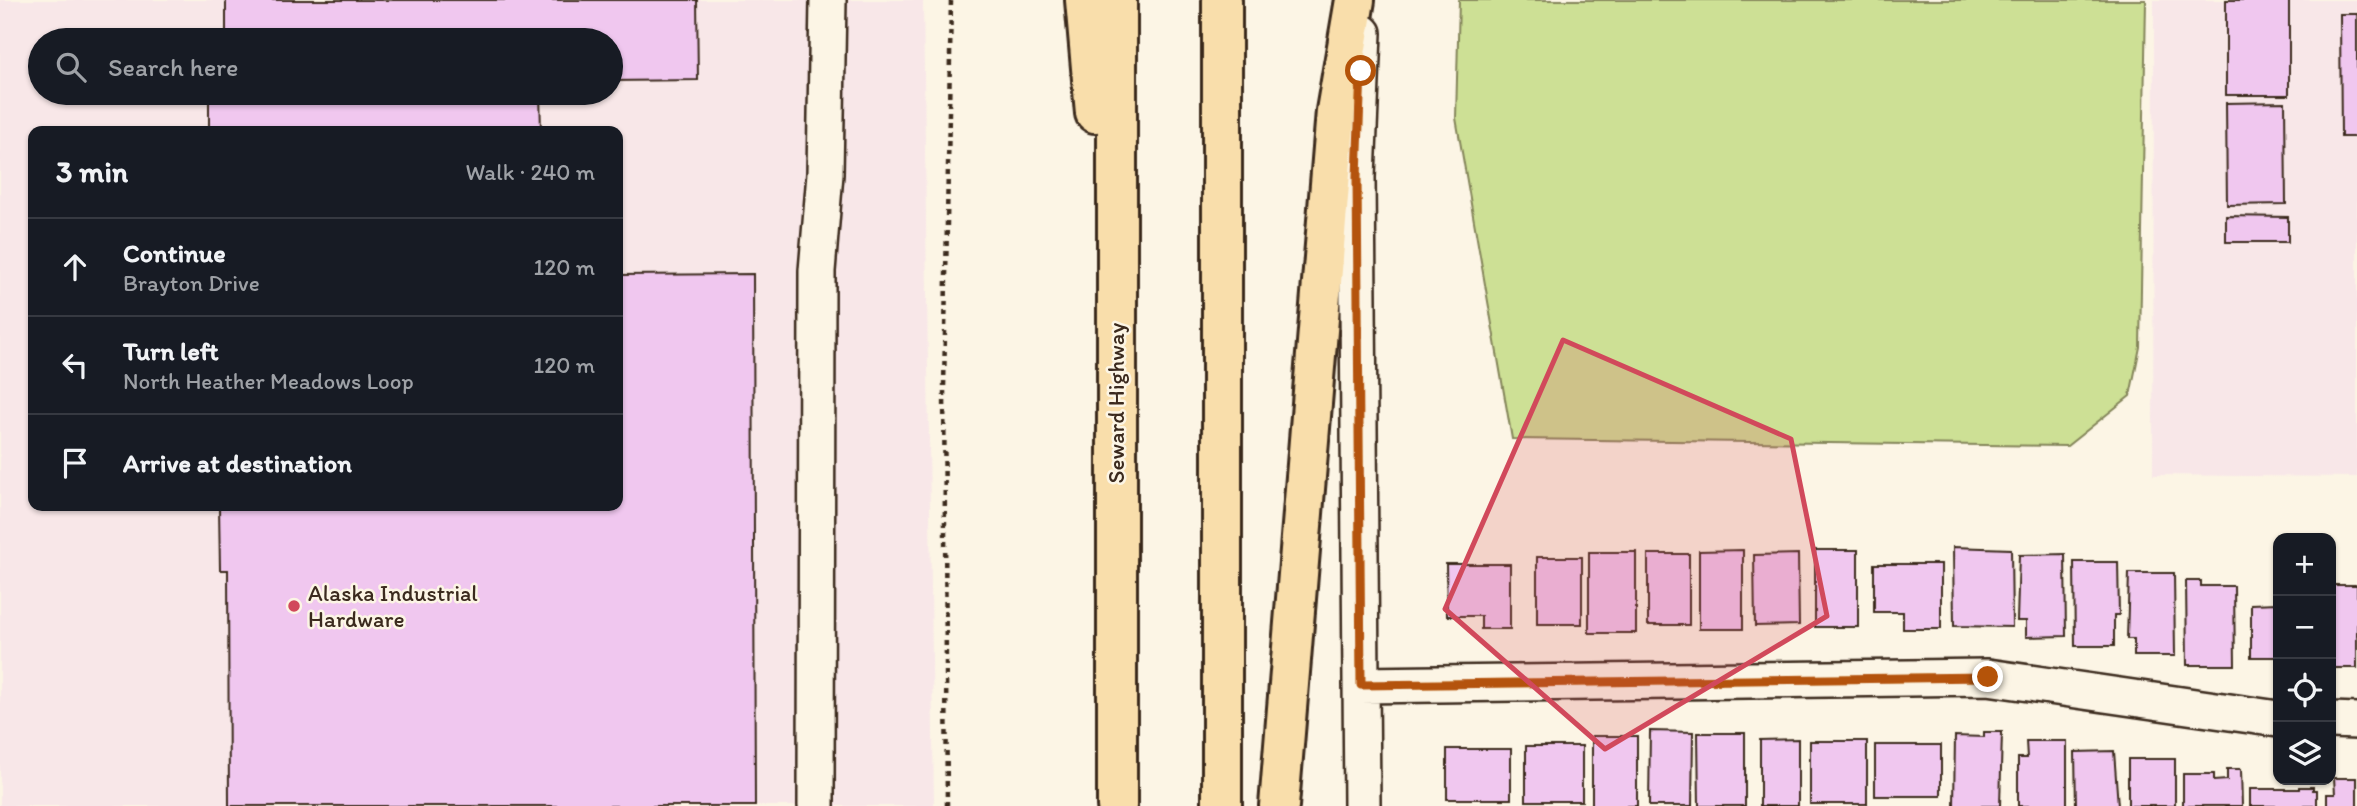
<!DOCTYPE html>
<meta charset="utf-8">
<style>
:root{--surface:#171b24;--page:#20242c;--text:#f1f3f6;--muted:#9ea1a6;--line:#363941}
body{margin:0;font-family:Itim,sans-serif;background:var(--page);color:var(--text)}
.controls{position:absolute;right:21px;bottom:21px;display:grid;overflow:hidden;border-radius:14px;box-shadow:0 2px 5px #0004}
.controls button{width:63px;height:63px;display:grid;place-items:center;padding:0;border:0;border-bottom:2px solid var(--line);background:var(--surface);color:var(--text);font:35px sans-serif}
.stop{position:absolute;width:21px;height:21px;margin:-16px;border:5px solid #b45309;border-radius:50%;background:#fff}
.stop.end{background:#b45309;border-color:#fff;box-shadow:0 2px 7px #0008}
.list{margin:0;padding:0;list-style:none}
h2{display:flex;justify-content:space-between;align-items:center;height:91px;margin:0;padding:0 28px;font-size:30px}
h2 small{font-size:23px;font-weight:400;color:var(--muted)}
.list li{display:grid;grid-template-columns:46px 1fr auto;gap:21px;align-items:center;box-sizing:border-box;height:98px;padding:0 28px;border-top:2px solid var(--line)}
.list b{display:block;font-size:26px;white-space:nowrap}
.list p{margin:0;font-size:23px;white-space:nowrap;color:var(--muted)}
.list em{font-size:23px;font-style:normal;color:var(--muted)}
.icon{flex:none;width:38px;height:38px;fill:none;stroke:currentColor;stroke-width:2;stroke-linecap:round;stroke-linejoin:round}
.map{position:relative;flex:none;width:2357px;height:806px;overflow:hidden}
.search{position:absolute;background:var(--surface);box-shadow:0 2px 5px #0004;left:28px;top:28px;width:595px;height:77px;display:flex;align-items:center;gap:18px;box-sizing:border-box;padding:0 24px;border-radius:38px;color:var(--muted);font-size:26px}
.panel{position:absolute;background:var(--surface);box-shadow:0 2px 5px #0004;left:28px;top:126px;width:595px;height:385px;border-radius:14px}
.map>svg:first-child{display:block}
.built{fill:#f8e7e8;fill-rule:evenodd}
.green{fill:#cde095;stroke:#84855a;stroke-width:2}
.building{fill:#f0c7ef;stroke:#3b2a1e;stroke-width:2}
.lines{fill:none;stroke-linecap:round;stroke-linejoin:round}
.minor-casing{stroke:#3b2a1e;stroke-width:40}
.highway-casing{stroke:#3b2a1e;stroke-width:44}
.path{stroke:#3b2a1e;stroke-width:4.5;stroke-dasharray:5 5;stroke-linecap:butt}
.minor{stroke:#fcf5e5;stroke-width:35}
.highway{stroke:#f9deab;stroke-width:38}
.route{stroke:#b45309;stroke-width:9}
.marked{fill:#d1495b;fill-opacity:0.2;stroke:#d1495b;stroke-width:5;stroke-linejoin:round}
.poi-dot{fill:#d1495b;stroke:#fcf5e5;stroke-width:2.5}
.labels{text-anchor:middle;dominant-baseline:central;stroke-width:5;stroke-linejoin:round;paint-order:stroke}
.street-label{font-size:23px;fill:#3b2a1e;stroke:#fcf5e5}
.poi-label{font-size:23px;fill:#3b2a1e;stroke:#fcf5e5;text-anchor:start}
</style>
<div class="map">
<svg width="2357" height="806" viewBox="0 0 2357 806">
<rect width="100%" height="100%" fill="#fcf5e5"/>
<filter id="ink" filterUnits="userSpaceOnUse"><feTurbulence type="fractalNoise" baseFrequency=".0143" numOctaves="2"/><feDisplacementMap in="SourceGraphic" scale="14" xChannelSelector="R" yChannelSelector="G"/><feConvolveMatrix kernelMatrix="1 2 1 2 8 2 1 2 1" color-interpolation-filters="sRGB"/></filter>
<g filter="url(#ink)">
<path class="built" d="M0,0H923L934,806H0ZM40,40H611V93H40ZM33,131H618V506H33Z
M2154,0H2357V477L2153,475Z"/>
<path class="green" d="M1459,0H2146L2140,347L2130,396L2067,446L1512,439L1456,118Z"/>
<path class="building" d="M226,0H697L698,80L611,81V40H226Z
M2226,0H2289V95H2226Z
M2340,14H2357V137H2341Z
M209,93H540L541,131H209Z
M2285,102L2286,204L2227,205L2226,103Z
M2226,216L2288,217V242H2226Z
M753,274L755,806H229L228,570H220L219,506H618V275Z
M1953,547L2011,549L2012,627L1954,626Z
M1743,550V629H1699V551Z
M1815,550H1858V627H1815Z
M1589,552H1636V633H1589Z
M1648,554H1689V625H1648Z
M1798,554L1799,625L1755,626L1754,555Z
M2065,554L2066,636L2026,637V621H2017L2019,555Z
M1537,557H1582V624H1537Z
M2074,562H2118L2119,615H2114V646H2075Z
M1446,564H1510V629H1481V616H1447Z
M1874,564H1941V629H1903V612H1874Z
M2129,573H2174L2175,656H2134V639H2127Z
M2186,581H2201V586H2234L2235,665H2187Z
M2331,585H2357V668H2331Z
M2278,603V657H2251V604Z
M1650,731L1693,732L1692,806H1649Z
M1984,732H2002L2000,806H1954L1955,736L1984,737Z
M1698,733H1745V806H1699Z
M1592,736H1637V806H1592Z
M1798,739V806H1760V740Z
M1810,741H1867V804H1810Z
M2026,741H2067V806H2018V758H2027Z
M1875,745H1941V796H1875Z
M1526,746H1582V801H1526Z
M1447,749H1511V799H1447Z
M2114,751L2118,806H2076L2075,752Z
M2128,759H2175V806H2128Z
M2227,769H2241L2242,806H2183V774H2214V781L2227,780Z
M2334,778H2357V806H2327V794H2335Z
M2299,787H2313V790H2317V806H2250V789H2299Z"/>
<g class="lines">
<g class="minor-casing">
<path id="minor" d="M1361,685L1988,677L2278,719
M2331,720L2357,721
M816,806L817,271L825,174L828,0
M1362,806L1357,177L1363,33"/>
</g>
<g class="highway-casing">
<path id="highway" d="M1085,0L1095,113
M1222,0V806
M1117,806V0
M1279,806L1336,111L1355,0"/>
</g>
<path class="path" d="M947,806L944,388L951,0"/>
<use href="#minor" class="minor"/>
<use href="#highway" class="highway"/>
</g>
</g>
<g class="lines" filter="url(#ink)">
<path class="route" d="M1361,71L1357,177L1361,685L1988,677"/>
</g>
<path class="marked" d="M1563,340L1791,439L1827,616L1605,749L1445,609Z"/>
<circle class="poi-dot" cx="294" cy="606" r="7"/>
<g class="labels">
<g class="street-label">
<text transform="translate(1116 403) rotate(-90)">Seward Highway</text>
</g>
<g class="poi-label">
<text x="308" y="593">Alaska Industrial<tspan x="308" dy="26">Hardware</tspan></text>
</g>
</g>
</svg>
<div class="controls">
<button>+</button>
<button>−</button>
<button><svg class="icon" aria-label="locate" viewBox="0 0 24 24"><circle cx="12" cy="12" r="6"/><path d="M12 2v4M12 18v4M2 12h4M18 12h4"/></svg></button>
<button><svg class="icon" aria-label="layers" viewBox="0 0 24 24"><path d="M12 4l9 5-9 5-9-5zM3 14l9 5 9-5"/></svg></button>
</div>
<div class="stop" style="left:1361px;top:71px"></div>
<div class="stop end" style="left:1988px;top:677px"></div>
<div class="search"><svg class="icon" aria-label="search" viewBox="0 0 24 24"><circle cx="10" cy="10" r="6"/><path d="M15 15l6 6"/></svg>Search here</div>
<section class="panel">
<h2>3 min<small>Walk · 240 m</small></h2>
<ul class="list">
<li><svg class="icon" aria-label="ahead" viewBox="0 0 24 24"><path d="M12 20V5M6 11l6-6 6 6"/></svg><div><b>Continue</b><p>Brayton Drive</p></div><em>120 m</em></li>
<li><svg class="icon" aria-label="left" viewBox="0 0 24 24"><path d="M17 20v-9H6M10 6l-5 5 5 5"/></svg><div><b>Turn left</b><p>North Heather Meadows Loop</p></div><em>120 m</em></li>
<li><svg class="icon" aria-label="arrive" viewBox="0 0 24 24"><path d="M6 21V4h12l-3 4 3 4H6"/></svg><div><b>Arrive at destination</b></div></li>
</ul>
</section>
</div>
